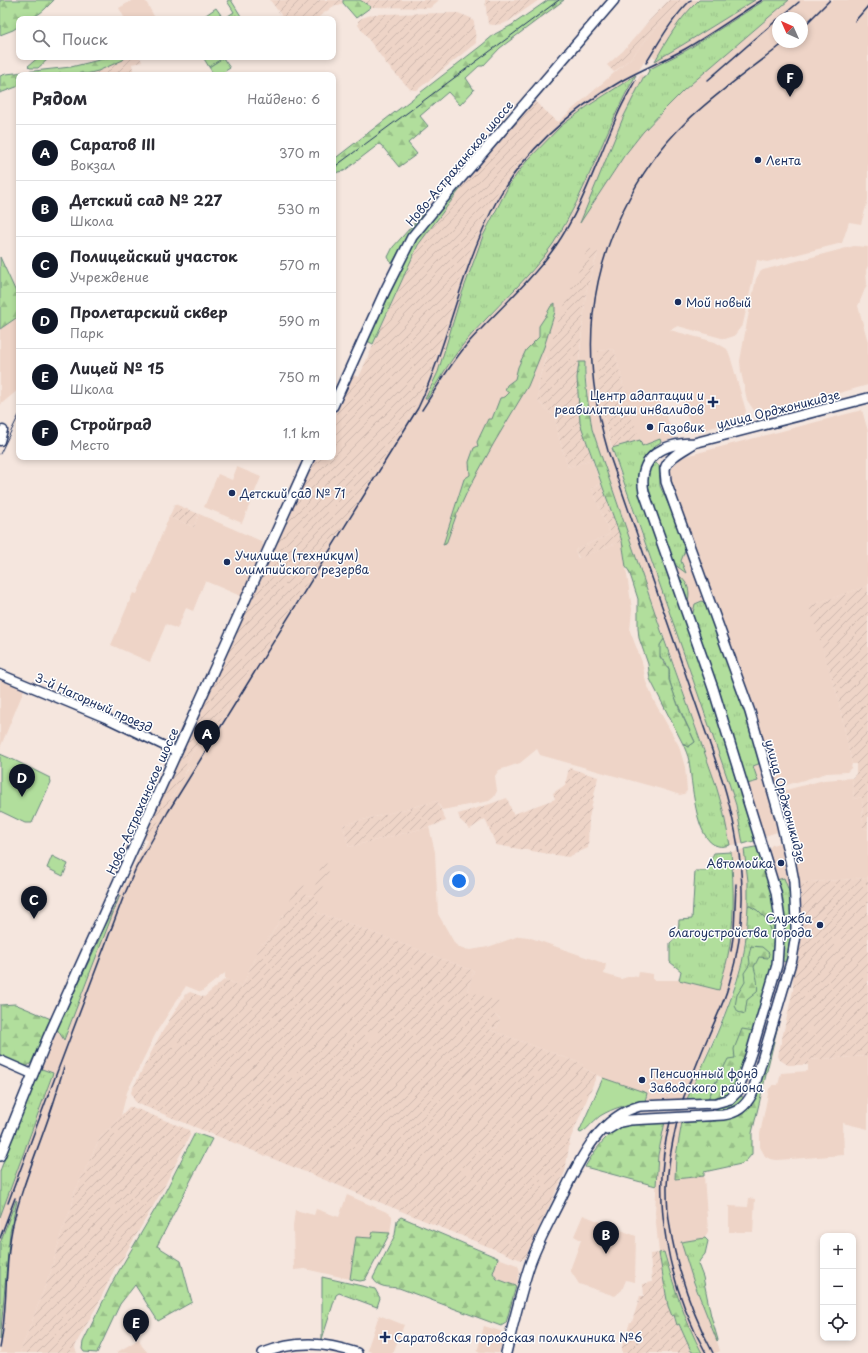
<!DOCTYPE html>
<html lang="ru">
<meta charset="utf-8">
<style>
:root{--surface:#fff;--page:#f2f2f3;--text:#2b2b33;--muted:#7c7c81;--line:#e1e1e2;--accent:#111827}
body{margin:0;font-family:"Playpen Sans",sans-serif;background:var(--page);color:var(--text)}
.controls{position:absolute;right:12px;bottom:12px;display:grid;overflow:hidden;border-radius:8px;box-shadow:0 2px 6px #0003}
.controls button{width:36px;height:36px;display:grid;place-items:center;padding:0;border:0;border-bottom:1px solid var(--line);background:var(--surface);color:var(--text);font:20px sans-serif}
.compass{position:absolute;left:772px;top:12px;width:36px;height:36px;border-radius:50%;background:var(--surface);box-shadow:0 2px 6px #0003;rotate:315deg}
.you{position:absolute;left:459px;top:881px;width:14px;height:14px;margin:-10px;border:3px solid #fff;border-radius:50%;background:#1a73e8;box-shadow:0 0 0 6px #1a73e833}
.badge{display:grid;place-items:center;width:26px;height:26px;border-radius:50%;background:var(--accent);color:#fff;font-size:13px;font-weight:700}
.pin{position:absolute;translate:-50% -33px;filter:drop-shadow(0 1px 2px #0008)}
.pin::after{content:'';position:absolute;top:21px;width:14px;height:12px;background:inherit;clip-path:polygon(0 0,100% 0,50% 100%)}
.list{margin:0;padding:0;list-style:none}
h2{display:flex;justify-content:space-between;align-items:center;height:52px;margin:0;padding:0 16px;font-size:17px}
h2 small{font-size:13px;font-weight:400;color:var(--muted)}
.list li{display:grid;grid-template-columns:26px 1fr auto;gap:12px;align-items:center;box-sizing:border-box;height:56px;padding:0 16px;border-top:1px solid var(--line)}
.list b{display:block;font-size:15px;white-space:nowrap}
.list p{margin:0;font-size:13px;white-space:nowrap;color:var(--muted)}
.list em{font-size:13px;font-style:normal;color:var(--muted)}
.icon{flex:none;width:22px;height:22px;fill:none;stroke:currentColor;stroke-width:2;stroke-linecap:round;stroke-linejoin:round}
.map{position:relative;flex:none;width:868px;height:1353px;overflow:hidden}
.search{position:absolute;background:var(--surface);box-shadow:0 2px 6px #0003;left:16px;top:16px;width:320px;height:44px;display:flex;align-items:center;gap:10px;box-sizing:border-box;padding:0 14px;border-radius:8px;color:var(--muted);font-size:15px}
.panel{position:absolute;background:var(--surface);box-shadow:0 2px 6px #0003;left:16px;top:72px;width:320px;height:388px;border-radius:8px}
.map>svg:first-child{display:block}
.built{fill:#eed4c7;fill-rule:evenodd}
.industrial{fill:url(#industrial-furrows)}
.grass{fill:url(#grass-tufts);stroke:#66867d}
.forest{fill:url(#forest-firs);stroke:#66867d}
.park{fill:#b1de9c;stroke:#66867d}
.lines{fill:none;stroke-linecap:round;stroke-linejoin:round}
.secondary-casing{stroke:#1b2f5e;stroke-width:11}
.primary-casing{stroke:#1b2f5e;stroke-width:12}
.secondary{stroke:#fff;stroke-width:8}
.primary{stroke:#fff;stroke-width:9}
.tram{stroke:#1b2f5e;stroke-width:1}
.rail{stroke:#1b2f5e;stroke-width:1.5}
.poi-dot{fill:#1b2f5e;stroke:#fff;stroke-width:1.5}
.labels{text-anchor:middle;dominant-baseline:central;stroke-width:3;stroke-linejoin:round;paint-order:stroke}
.poi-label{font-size:12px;fill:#1b2f5e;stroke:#fff;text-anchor:start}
.street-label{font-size:12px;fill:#1b2f5e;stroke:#fff}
</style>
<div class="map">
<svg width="868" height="1353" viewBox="0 0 868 1353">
<defs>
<pattern id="industrial-furrows" width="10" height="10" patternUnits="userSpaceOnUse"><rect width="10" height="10" fill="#eed4c7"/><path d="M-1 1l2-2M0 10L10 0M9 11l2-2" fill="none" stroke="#ccb6ad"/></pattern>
<pattern id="grass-tufts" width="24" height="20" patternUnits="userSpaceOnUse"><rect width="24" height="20" fill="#b1de9c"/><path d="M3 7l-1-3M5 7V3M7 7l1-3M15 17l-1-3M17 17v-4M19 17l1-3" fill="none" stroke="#98bf89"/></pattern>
<pattern id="forest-firs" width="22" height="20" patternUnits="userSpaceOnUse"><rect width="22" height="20" fill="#b1de9c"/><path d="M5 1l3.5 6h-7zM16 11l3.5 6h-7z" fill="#98bf89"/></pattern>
</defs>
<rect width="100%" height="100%" fill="#f5e6de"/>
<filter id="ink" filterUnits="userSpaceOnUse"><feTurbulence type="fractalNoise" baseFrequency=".025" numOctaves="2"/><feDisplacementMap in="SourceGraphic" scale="8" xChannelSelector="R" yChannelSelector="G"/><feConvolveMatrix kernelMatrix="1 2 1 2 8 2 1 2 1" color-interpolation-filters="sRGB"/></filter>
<g filter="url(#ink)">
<path class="built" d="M133,0H145L155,18L152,19H125L119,8Z
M683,0H699L689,10L656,58L652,56L648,64L644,62L636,75L588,106L561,126L526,162L495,210L483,236L472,265L438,372L426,398L427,399L444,371L465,342L533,270L552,245L564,227L581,193L615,114L634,80L637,81L641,74L644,76L623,118L581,222L624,156L643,132L663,111L684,90L789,0H868V200L861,224L849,222L842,243L767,262L757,260L743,324L734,336L725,339L678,326L670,330L715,342L727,349L730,356L746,411L744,416L742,419L693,433L679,393L672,392L659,398L675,438L661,442L660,439L641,447L625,397H626L614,349L598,351L600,400L612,451L727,777L736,805L743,844L730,845L723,810L715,781L641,572L592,429L588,403L585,362H579L586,292L598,252L546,356L539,379L538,401L555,417L560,441L568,467L592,459L601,484L592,488L610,534L575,550L578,558L622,541L632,609L630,631L642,662L646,682L654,701L679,746L685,767L687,791L684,794L680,795L665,790L540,755L537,749L520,763L499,770L495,776L497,791L494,797L489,801L442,810L437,801L343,825L349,847L429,827L435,852L438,914L455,944L462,949L471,950L488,947L519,936L528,937L606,964L604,974L621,979L631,976L638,977L639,972L653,974V980H679L718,990L727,959L734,881L731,852L744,849L748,881V905L746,932L742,962L726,1009L687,1099L646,1100L647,1093L603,1078L583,1068V1065L579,1064L580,1063L490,1030L492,1027L497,1028L500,1018L494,1015L467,990L474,971L334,918L315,912L319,897L306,895L283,915L267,942L261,944L242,987L225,979V973L201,992L186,986L157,1031L127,1092L121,1116L100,1138L74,1194L72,1207L62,1231L51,1271L20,1353H0L7,1265L10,1232L17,1201H16L0,1243V1217L53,1073L39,1068L57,1029L65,1039L120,895L143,848L189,767L186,764L198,743L205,732L211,735L228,708L226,706L277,629L278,630L299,598L297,597L328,551L407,421L431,372L469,253L488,209L502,185L530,148L558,122L630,59L655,29ZM778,18H802V42H778Z
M755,0H765L687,50L650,69L655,61L684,44Z
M854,246L868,247V266L866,270L867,284L858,306L868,342V385L764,414L755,412L747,400L741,372L740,361L747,322L756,279L760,272L763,270Z
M19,316V389L0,405V329Z
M862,410L868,431V586L810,606L837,694L852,764L851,768L847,772L827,773L780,787H777L774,785L669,481L670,473L673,466L682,457Z
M237,467L261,477L242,523L204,507L218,474L232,480Z
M199,514L261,541L263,545L264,550L243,597L205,581L193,611L186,608L177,629L166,624L150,662L111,645L133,593L137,594L169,517L194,527Z
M687,545L707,605L692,617L671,562L685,573L681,561Z
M0,677L24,688V690L0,748Z
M761,763L780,831L765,836L762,832L747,784L757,781L753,766Z
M852,778L854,799L862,797L863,827L868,830V878L797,883L794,854L778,796L782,791L824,780Z
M779,843L782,844L785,848L793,902L784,878L776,880L768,852V849L772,845Z
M868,1056V1129L843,1123L844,1155L777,1160L770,1159L765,1156L760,1147V1134L769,1089L773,1085H778L781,1073L808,1071V1060Z
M665,1122H682L676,1156L675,1178L704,1176L708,1231L705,1238L681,1242L693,1280L717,1341L720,1351L716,1353H702L690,1330L671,1276L665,1252L659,1253L655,1213L658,1155Z
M347,1195L389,1213L392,1216V1220L390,1233L373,1232L371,1238L356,1237L350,1279L305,1269L294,1270L293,1226L295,1210L314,1215L316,1209L339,1217Z
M749,1198L755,1199L753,1232H729V1206L748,1207Z
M583,1215L636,1236L635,1282L626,1280L622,1290L615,1296L579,1284L570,1270L581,1240L574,1236Z
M498,1258L517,1265L519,1268L520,1272L516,1286L497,1279L493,1273Z
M379,1315L404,1325L393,1353H373L367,1350Z
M484,1326L500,1331L504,1334L499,1353L477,1352Z
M139,1339L142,1346L148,1353H116Z"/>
<path class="industrial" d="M270,0H343V3L339,6L335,5L316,19H281V15Z
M360,0H439L430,8L375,7H371Z
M485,0H539L509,21L503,24L493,25L488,24Z
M669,0H683L655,29L630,59L614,72L607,65L623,51L648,22Z
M458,13L471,18L474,22L476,43L417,90H414L410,89L388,66L358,25V21L362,18L374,14Z
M125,57H140L142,62L132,64L134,75H86V74L98,71Z
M534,101L558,122L530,148L502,185L488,209L469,253L431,372L407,421L328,551L298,596L299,598L278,630L277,629L226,706L228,708L211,735L205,732L198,743L186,764L189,766L148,840L143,838L264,573L316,457H333V418L352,375L359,377L418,245L461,188L460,186Z
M588,248L598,251L586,292L577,378L580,423L592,459L568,467L560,441L555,417L538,401L539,379L558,321Z
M614,349L626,397L625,398L640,440L612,448L600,400L598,370V351Z
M601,484L622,541L579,558L575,550L610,534L592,488Z
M175,504L199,514L194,527L169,517Z
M868,586V830L863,827L862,797L854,799L852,778L856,774V764H852L837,694L809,606Z
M569,768L598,777L589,818L588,848L568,857L496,845L485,819L470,829L460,820L458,814L490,804L507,798L513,814L555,799L553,793L565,785Z
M437,801L446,821L429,827L349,847L343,825Z
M322,863L331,864L315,912L334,918L474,971L467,990L499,1002L494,1015L500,1018L497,1028L492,1027L490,1030L580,1063V1064L583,1065V1068L597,1075L570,1140L565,1172L525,1258L521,1260L146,1107L138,1104L134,1100L131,1092L159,1037L185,995L190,992L204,997L225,979L242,987L261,944L267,942L283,915L298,885L308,886L306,895L312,896Z
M868,878V1056L808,1060V1065H788L780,1060L778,1056L793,990V974L798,948L801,922L797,883Z
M129,1107H132L189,1130L190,1135L163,1189L120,1263L115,1268L99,1302L77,1342L75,1348L77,1353H20L51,1271L62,1231L72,1207L74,1194L100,1138Z
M659,1253L668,1306L677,1324H679L690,1351L694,1353H622V1346L630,1322H632L640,1296H644L643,1284L652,1282L650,1254Z"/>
<path class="grass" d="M229,0H231L241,16L237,19H229L228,16L234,12L227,1Z
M699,0H755L684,44L655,61C668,38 678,20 699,0Z
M765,0H789L684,90L663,111L643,132L624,156L580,223L623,118L644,76H646L650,69L687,50Z
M203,57H223V58L209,67Z
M636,75C604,129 588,191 553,244C528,280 494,308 466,341C451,359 439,380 427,399H425L438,372L461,296L483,236L509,185L526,162L561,126L588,106Z
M460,186L461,188L418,245L373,344L367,341L413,244L422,230Z
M427,209H428L407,236L393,262L391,263L388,257L393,247Z
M660,439L661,442C648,449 641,462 639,476L711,689L755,839L754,841L743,844L736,805L727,777L612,448L640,440L642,446Z
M654,462L659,465L660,486L687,545L681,561L686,573L671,562L646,491L648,468Z
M674,571C687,582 692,588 687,605Z
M702,601L707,605L747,716L761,763L753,766L758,781L747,784L692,617L695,604Z
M664,639L715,782L723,810L730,845C726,846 721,847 718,846C695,842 692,779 689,761C688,755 685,749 683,744L688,747L695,742C686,722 676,703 670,682C669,678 670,673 669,669C665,658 651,655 664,639Z
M731,852C734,887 735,925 727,960C725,970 721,980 719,990L679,980L681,971L670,962V943L678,936L679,920L692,919L695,871H706C711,865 710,860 714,853Z
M784,878L793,902V928L788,960L785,962L781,960L776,880Z
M120,895L64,1040L57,1029Z
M748,905L757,910L767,920L770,930L777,934L772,966L754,1031L736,1054L735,1058L716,1081L708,1099H687C707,1055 730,1010 742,963C746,944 747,924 748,905Z
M39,1068L53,1073L0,1217V1171Z
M740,1096L743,1097L744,1098L739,1107L716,1112V1107L733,1101Z
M16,1200L17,1201L10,1232L0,1340V1243Z
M705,1238L708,1241L705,1254L700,1260L698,1264L703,1277L711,1316L718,1340L717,1341L693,1280L681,1242Z
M322,1277L375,1289L380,1298L377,1307L339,1293L336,1295L322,1339Z"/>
<path class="forest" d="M0,0H54C42,12 37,19 19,19V26L13,30L0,35Z
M343,0H360L371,7L356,18L343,3Z
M548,0H564L500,48L483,66H479L466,78L474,90L460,105L448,92L420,116L428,126L408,143L417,154L399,167L381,145L379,144L344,171L338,172L333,175V160L482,45L495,34L512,25Z
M111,57H125L123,60L98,71L86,74L81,73L71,75H19V86L0,93V76L6,74L71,67Z
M0,257L16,292L19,291V316L0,329Z
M555,303V312L544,347L528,386L494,443L467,492L456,516L446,544L443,545L464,479L470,475L469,462L474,448L478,446L477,442L488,419H492L500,398L505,397L509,393L505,390L507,385L515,379L518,367L526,350L539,337V326L545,317L551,306Z
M579,362H585C584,384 589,407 592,429L664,639L660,645V657L669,669V680L680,711L695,742L688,747L683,744L650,679L648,664L639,638L638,628V599L629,571L626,567L622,541L580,423L577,378Z
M755,847L759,848L773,893L777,934L770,930L767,920L757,910L748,905V881L744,849Z
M751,946L762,947L769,953L768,958L759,957L754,967C756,975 759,984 757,992L747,1000L745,1014L738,1012L735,1006L737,995L745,982L744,973L750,964L749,955Z
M784,1000L752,1133V1154L746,1161L741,1164L704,1172V1176L675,1179L676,1156L682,1122L716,1121V1119L743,1112Z
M15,1004L51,1019L31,1063L25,1068L0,1059V1005Z
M742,1029L754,1031L733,1094L716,1100L715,1098L708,1099L728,1059L735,1058L734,1049Z
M665,1122L658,1155L656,1186L585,1167C595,1150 610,1127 631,1123C641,1121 654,1123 665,1122Z
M195,1133L212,1139L157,1246L181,1261L192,1302L158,1321L135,1285L120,1304L97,1353L84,1352L82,1349L83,1342L113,1281L164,1194Z
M401,1217L498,1258L493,1273L497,1279L516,1286L506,1323L501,1326L399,1288C390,1287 377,1288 373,1278L395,1235L397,1220Z
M373,1232L390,1233L365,1280L360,1281L350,1279L356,1237L371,1238Z
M664,1252C674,1287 685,1321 702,1353H694L691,1351L679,1324L677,1325L674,1315L672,1316L668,1306L659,1253Z"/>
<path class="park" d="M216,8L221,15L216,19H204L203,17Z
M39,57H44L47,60L38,68H30L28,66Z
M223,58L230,68L219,75H214L209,67Z
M0,754L14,760L50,778L51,782L32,823H25L0,811Z
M52,856L68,864L63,876L47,868Z
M603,1078L647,1093L645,1102C630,1103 613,1108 600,1116C593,1121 588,1129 581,1133L579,1132Z"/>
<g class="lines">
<g class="secondary-casing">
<path id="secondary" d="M0,441L3,430
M0,674L108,719L177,752
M0,1060L32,1074"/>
</g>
<g class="primary-casing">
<path id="primary" d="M333,406L385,291L412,237L443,199L614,0
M607,1130L620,1122L630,1120L723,1115C737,1113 745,1107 752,1094L792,959L796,935V920L794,881L790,860L780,817L750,712L666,482C666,478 665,474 665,469C668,457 684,450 693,444
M0,1156L48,1037L310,457
M263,1353C297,1340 323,1342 357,1353
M506,1353C513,1324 520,1295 529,1267C536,1246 547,1226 557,1206C576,1169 595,1118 640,1106L716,1103L730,1099L738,1091L752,1050L777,965L780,920L776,892L713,688L644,492C637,457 663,443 694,443L868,398"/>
</g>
<use href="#secondary" class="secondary"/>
<use href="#primary" class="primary"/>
<path class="tram" d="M333,168L559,0
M0,454L19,415"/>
<path class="rail" d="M780,18L799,2
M855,21L868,6
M802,28L830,0
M646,63C660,41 672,18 691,0
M708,80L778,19
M422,410C437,387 451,363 469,342C497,311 530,282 555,247C583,207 597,160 617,116C622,104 629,92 635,81
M731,951L734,931L736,884
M51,1088L123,898L136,868L168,812L418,408C448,344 460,274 492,210C519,155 570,110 623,80C643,69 665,60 685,49C711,34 736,16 762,0
M57,1090L64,1067
M683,1099C691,1079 699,1058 708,1037C715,1020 724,1003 729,984C751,913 743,848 722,779L608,451C595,407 588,361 593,314C600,244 636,170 686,122C717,92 752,69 785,42
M670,1122C650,1197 668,1286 706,1353
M677,1122C672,1143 668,1164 667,1186C666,1239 688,1306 713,1353
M8,1203L50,1090
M0,1238L15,1198
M0,1348C8,1309 4,1268 12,1229C22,1182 43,1139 57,1092"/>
</g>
</g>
<g class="poi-dot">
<circle cx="758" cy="160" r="4"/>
<circle cx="678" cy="302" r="4"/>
<path d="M711 396h4v4h4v4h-4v4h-4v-4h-4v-4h4z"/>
<circle cx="650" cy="427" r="4"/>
<circle cx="232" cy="493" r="4"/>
<circle cx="227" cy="562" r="4"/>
<circle cx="781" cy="863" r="4"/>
<circle cx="820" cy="925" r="4"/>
<circle cx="642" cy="1080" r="4"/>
<path d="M383 1331h4v4h4v4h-4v4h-4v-4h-4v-4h4z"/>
</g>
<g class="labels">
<g class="poi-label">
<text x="766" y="160">Лента</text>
<text x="686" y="302">Мой новый</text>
<text x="704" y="395" text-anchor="end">Центр адаптации и<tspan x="704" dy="14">реабилитации инвалидов</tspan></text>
<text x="658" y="427">Газовик</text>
<text x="240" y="493">Детский сад № 71</text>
<text x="235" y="555">Училище (техникум)<tspan x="235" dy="14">олимпийского резерва</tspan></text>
<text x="773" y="863" text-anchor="end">Автомойка</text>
<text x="812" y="918" text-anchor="end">Служба<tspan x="812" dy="14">благоустройства города</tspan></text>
<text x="650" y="1073">Пенсионный фонд<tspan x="650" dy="14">Заводского района</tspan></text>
<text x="394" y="1337">Саратовская городская поликлиника №6</text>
</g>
<g class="street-label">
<text transform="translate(459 163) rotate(-50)">Ново-Астраханское шоссе</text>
<text transform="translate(778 409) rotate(-14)">улица Орджоникидзе</text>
<text transform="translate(94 702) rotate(24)">3-й Нагорный проезд</text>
<text transform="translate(142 801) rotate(-66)">Ново-Астраханское шоссе</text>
<text transform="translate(786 801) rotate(75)">улица Орджоникидзе</text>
</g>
</g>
</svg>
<div class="controls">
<button>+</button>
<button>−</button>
<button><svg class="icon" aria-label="locate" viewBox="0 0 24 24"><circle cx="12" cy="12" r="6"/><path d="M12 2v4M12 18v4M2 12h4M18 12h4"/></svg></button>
</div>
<svg class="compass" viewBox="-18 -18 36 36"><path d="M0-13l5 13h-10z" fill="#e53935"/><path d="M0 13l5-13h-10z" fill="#7c7c81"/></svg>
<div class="you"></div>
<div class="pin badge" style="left:207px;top:753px">A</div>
<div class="pin badge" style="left:606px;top:1254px">B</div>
<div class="pin badge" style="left:34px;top:919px">C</div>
<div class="pin badge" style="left:22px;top:797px">D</div>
<div class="pin badge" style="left:136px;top:1342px">E</div>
<div class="pin badge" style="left:790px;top:97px">F</div>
<div class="search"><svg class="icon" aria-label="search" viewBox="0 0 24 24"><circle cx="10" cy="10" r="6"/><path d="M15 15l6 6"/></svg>Поиск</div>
<section class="panel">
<h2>Рядом<small>Найдено: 6</small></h2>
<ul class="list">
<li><span class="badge">A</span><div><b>Саратов III</b><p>Вокзал</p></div><em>370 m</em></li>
<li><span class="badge">B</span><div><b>Детский сад № 227</b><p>Школа</p></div><em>530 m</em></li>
<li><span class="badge">C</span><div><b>Полицейский участок</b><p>Учреждение</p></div><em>570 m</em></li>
<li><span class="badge">D</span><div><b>Пролетарский сквер</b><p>Парк</p></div><em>590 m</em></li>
<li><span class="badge">E</span><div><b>Лицей № 15</b><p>Школа</p></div><em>750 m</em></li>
<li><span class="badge">F</span><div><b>Стройград</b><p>Место</p></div><em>1.1 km</em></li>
</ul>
</section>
</div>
